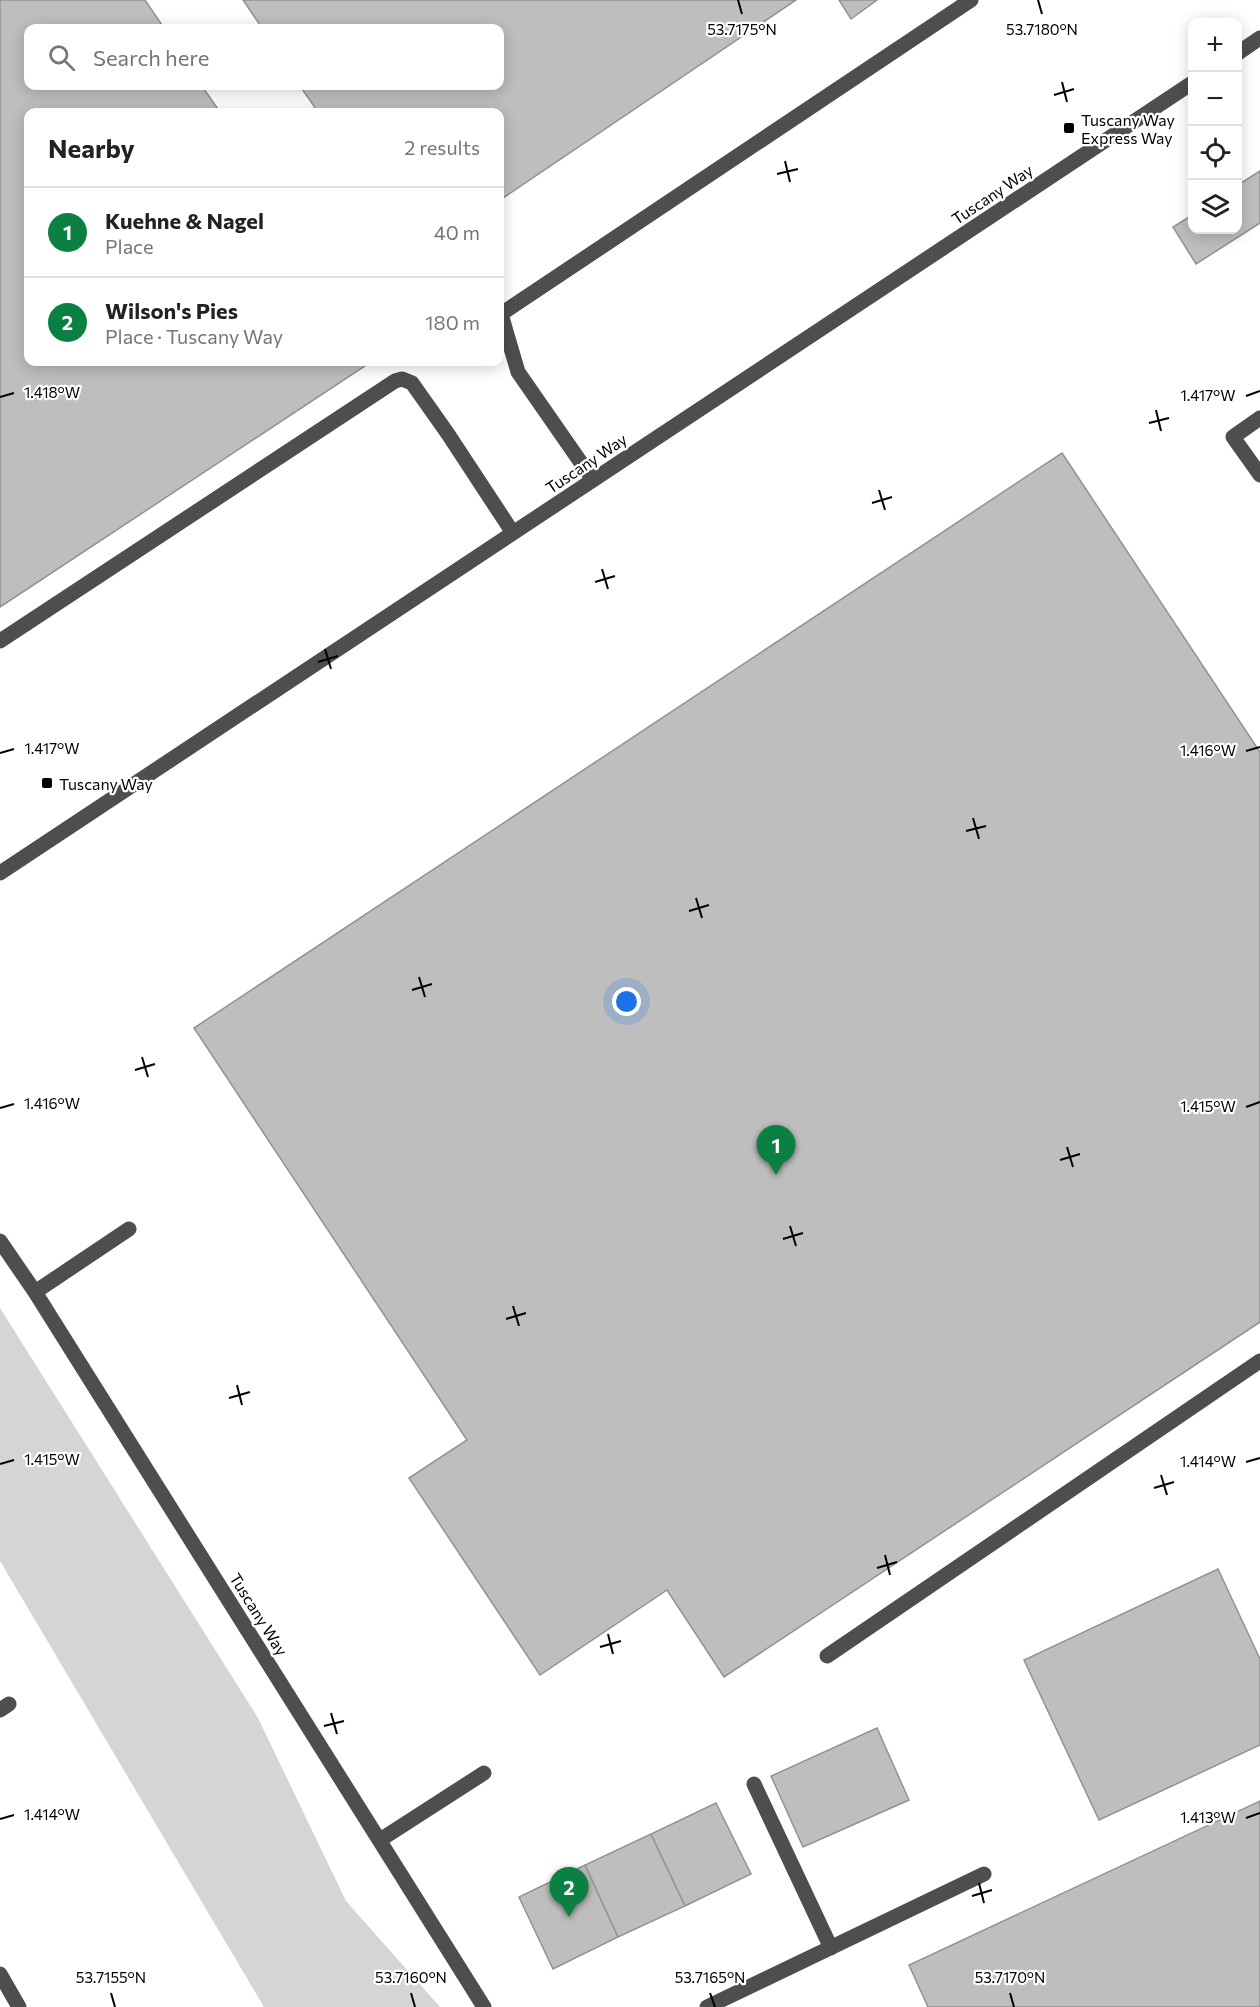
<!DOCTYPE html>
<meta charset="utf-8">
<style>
:root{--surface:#fff;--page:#f6f6f6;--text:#222;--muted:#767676;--line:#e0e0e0;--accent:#0b8043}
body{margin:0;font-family:Commissioner,sans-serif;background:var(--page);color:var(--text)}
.controls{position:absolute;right:18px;top:18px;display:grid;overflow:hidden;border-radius:12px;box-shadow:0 3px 15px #0003}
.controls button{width:54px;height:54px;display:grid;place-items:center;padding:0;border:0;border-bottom:2px solid var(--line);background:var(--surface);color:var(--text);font:30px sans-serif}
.you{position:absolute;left:627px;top:1002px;width:21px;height:21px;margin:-15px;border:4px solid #fff;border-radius:50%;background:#1a73e8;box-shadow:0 0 0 9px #1a73e833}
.badge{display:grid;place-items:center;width:39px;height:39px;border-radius:50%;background:var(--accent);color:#fff;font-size:20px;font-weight:700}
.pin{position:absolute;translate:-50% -50px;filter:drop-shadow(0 2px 3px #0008)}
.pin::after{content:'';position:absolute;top:32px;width:21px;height:18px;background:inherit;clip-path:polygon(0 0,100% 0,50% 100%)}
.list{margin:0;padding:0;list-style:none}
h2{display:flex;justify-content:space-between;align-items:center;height:78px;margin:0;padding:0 24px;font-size:26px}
h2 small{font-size:20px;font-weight:400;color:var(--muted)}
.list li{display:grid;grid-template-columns:39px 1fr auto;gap:18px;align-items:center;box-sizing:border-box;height:90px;padding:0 24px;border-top:2px solid var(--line)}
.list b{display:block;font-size:22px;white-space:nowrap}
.list p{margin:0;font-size:20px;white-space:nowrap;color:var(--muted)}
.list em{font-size:20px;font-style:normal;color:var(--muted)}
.icon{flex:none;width:33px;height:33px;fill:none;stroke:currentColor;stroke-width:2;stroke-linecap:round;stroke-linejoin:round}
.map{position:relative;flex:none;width:1260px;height:2007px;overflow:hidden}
.search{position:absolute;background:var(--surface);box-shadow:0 3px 15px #0003;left:24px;top:24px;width:480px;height:66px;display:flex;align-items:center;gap:15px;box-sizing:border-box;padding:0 21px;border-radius:12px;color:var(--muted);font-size:22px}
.panel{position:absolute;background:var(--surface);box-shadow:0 3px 15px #0003;left:24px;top:108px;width:480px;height:258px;border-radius:12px}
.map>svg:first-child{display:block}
.green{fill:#d5d5d5}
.building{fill:#bebebe;stroke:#929292;stroke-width:1.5}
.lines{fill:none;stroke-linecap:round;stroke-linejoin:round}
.minor{stroke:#4e4e4e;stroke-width:15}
.ticks{fill:none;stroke:#000;stroke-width:2}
.poi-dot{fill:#000;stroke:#fff;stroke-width:2}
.labels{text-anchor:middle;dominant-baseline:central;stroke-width:4.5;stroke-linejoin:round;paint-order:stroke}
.poi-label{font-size:16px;fill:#000;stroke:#fff;text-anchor:start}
.street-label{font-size:16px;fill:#000;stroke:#fff}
.ticks-label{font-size:15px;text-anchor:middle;fill:#000;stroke:#fff;stroke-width:4.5;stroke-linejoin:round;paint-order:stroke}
</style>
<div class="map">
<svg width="1260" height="2007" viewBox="0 0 1260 2007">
<rect width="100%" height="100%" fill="#fff"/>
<path class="green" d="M0,1308L258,1718L346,1901L440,2007H264L0,1561Z"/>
<path class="building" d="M0,0H145L164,28H28V86H202L220,112H28V362H371L0,607Z
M243,0H796L500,200V112H318L300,86H500V28H262Z
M839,0H877L851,19Z
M1260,171V223L1196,264L1173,227L1192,215V230H1238V185Z
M1062,453L1260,752V1322L724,1677L667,1590L540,1675L409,1478L467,1440L194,1028Z
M1218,1569L1260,1659V1745L1099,1820L1024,1660Z
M877,1728L909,1800L803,1847L771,1776Z
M1260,1801V2007H928L909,1965Z
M716,1803L751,1874L685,1906L651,1834Z
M651,1834L685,1906L618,1937L585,1865Z
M585,1865L618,1937L553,1969L519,1897Z"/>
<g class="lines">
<path class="minor" d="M1238,53L1260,38
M1260,418L1233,437L1260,475
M593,480L518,372L501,314L971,0
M0,641L395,381L402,379L412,383L448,434L513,533
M0,873L1192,83
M0,1241L35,1292L484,2007
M35,1292L129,1229
M827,1656L1260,1361
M0,1710L9,1704
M754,1784L831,1948
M380,1840L484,1773
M0,1974L19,2007
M707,2007L984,1874"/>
</g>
<path class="ticks" d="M738,0L742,14M1038,0L1042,14M1062,82L1067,102M1054,95L1074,89M785,161L790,182M777,174L798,169M1246,396L1260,391M0,397L14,393M1156,410L1161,431M1149,423L1169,418M879,490L885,510M872,503L892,497M602,569L608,589M595,582L615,576M325,649L331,669M318,662L338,656M1246,751L1260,747M0,753L14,749M973,818L979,839M966,831L986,826M696,898L702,918M689,911L709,905M419,977L425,997M412,990L432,984M142,1057L148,1077M135,1070L155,1064M1246,1107L1260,1102M0,1108L14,1104M1067,1147L1073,1167M1060,1160L1080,1154M790,1226L796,1246M783,1239L803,1233M513,1306L519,1326M506,1319L526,1313M237,1385L242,1405M229,1398L250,1392M1246,1462L1260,1458M0,1464L14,1460M1161,1475L1167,1495M1154,1488L1174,1482M885,1555L890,1575M877,1568L897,1562M608,1634L613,1654M600,1647L621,1641M331,1713L337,1734M324,1726L344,1721M1246,1818L1260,1813M0,1819L14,1815M979,1883L984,1903M972,1896L992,1890M111,1993L115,2007M411,1993L415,2007M710,1993L715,2007M1010,1993L1014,2007"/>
<g class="poi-dot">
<rect x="1063" y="122" width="12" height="12" rx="3"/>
<rect x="41" y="777" width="12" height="12" rx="3"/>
</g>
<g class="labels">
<g class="poi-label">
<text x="1081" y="119">Tuscany Way<tspan x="1081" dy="18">Express Way</tspan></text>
<text x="59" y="783">Tuscany Way</text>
</g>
<g class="street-label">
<text transform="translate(992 194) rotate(-34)">Tuscany Way</text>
<text transform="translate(586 463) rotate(-34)">Tuscany Way</text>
<text transform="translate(259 1614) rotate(58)">Tuscany Way</text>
</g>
</g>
<g class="ticks-label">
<text x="742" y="35">53.7175°N</text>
<text x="1042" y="35">53.7180°N</text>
<text x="52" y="398">1.418°W</text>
<text x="1208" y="401">1.417°W</text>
<text x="52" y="754">1.417°W</text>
<text x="1208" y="756">1.416°W</text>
<text x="52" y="1109">1.416°W</text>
<text x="1208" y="1112">1.415°W</text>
<text x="52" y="1465">1.415°W</text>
<text x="1208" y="1467">1.414°W</text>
<text x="52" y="1820">1.414°W</text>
<text x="1208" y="1823">1.413°W</text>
<text x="111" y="1983">53.7155°N</text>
<text x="411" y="1983">53.7160°N</text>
<text x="710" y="1983">53.7165°N</text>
<text x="1010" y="1983">53.7170°N</text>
</g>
</svg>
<div class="controls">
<button>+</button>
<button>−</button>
<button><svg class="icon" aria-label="locate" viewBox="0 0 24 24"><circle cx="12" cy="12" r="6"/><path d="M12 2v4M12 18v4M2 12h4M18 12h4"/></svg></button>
<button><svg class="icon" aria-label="layers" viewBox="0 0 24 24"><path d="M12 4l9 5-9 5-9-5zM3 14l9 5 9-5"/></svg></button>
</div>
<div class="you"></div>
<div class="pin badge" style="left:776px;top:1175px">1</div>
<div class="pin badge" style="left:569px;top:1917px">2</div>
<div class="search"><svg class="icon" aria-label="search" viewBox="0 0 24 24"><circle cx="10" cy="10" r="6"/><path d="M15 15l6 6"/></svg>Search here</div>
<section class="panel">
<h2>Nearby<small>2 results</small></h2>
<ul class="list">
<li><span class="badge">1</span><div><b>Kuehne &amp; Nagel</b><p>Place</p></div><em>40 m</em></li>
<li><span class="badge">2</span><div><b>Wilson's Pies</b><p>Place · Tuscany Way</p></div><em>180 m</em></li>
</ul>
</section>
</div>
